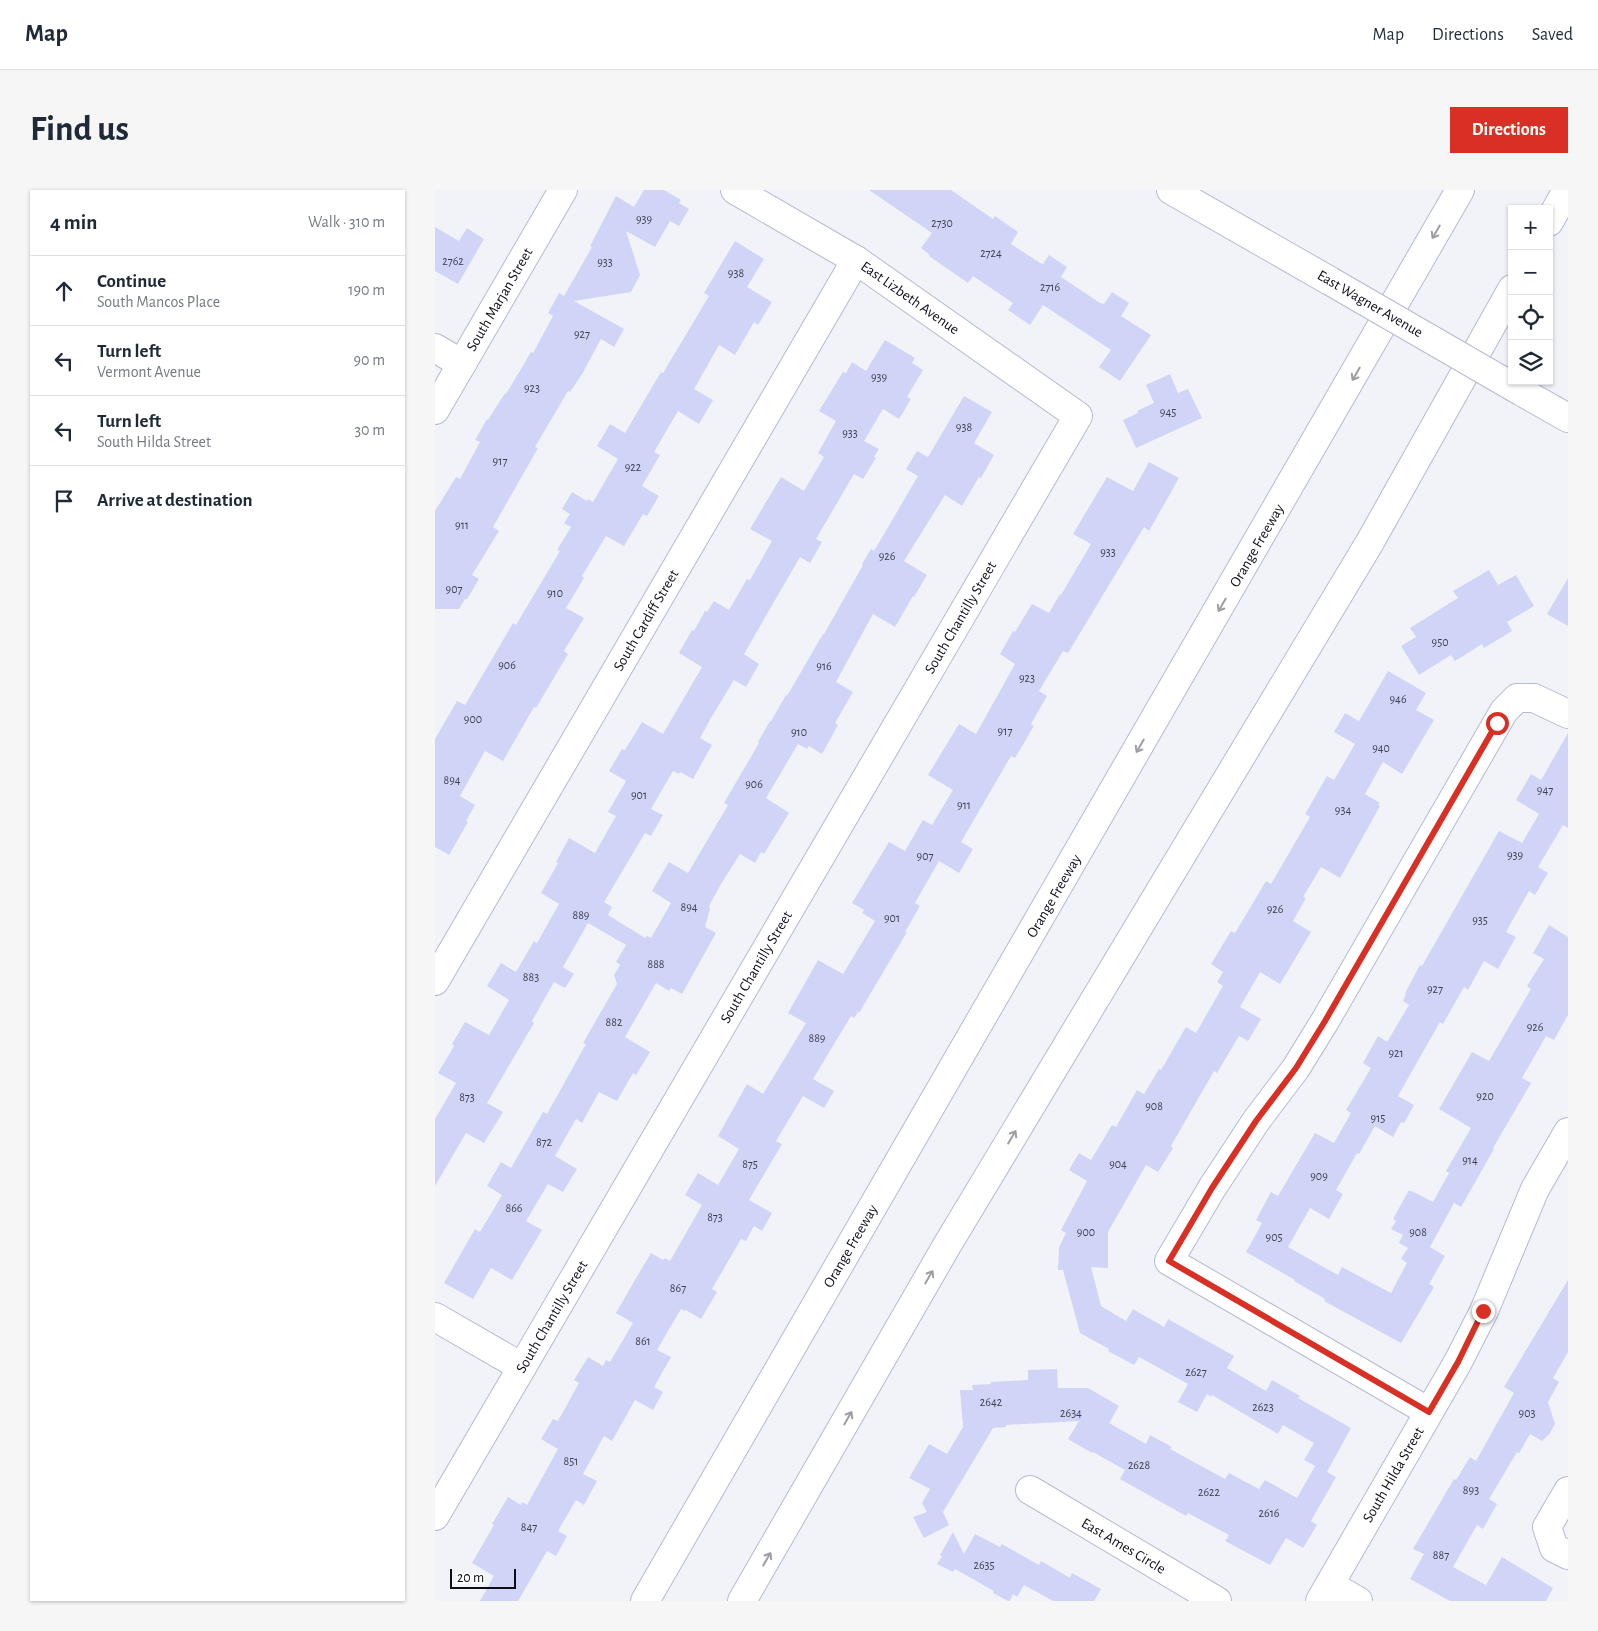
<!DOCTYPE html>
<meta charset="utf-8">
<style>
:root{--surface:#fff;--page:#f6f6f7;--text:#1f2937;--muted:#747a83;--line:#e0e1e3;--accent:#d93025}
body{margin:0;font-family:"Alegreya Sans",sans-serif;background:var(--page);color:var(--text)}
.controls{position:absolute;right:15px;top:15px;display:grid;overflow:hidden;border-radius:0px;box-shadow:0 1px 4px #0004}
.controls button{width:45px;height:45px;display:grid;place-items:center;padding:0;border:0;border-bottom:1px solid var(--line);background:var(--surface);color:var(--text);font:25px sans-serif}
.scale{position:absolute;left:15px;bottom:12px;width:66px;box-sizing:border-box;padding-left:5px;border:2px solid #0c0d17;border-top:0;font-size:14px;line-height:18px;white-space:nowrap;color:#0c0d17;-webkit-text-stroke:4px #fff;paint-order:stroke}
.stop{position:absolute;width:15px;height:15px;margin:-11px;border:4px solid #d93025;border-radius:50%;background:#fff}
.stop.end{background:#d93025;border-color:#fff;box-shadow:0 1px 5px #0008}
.list{margin:0;padding:0;list-style:none}
h2{display:flex;justify-content:space-between;align-items:center;height:65px;margin:0;padding:0 20px;font-size:21px}
h2 small{font-size:16px;font-weight:400;color:var(--muted)}
.list li{display:grid;grid-template-columns:32px 1fr auto;gap:15px;align-items:center;box-sizing:border-box;height:70px;padding:0 20px;border-top:1px solid var(--line)}
.list b{display:block;font-size:19px;white-space:nowrap}
.list p{margin:0;font-size:16px;white-space:nowrap;color:var(--muted)}
.list em{font-size:16px;font-style:normal;color:var(--muted)}
.icon{flex:none;width:28px;height:28px;fill:none;stroke:currentColor;stroke-width:2;stroke-linecap:round;stroke-linejoin:round}
.map{position:relative;flex:none;width:1133px;height:1411px;overflow:hidden;border-radius:0px}
header{display:flex;align-items:center;gap:30px;box-sizing:border-box;height:70px;padding:0 25px;background:var(--surface);border-bottom:1px solid var(--line)}
header strong{font-size:24px}
nav{display:flex;gap:28px;margin-inline-start:auto;font-size:18px}
.intro{display:flex;align-items:center;justify-content:space-between;box-sizing:border-box;height:120px;padding:0 30px}
h1{margin:0;font-size:35px}
.button{padding:12px 22px;border-radius:0px;background:var(--accent);color:#fff;font-size:18px;font-weight:700}
main{display:flex;gap:30px;padding:0 30px}
aside{flex:1;background:var(--surface);border-radius:0px;box-shadow:0 1px 4px #0004}
.map>svg:first-child{display:block}
.building{fill:#d0d5f7}
.lines{fill:none;stroke-linecap:round;stroke-linejoin:round}
.minor-casing{stroke:#b4b9d7;stroke-width:30}
.highway-casing{stroke:#b4b9d7;stroke-width:30}
.minor{stroke:#fff;stroke-width:28}
.highway{stroke:#fff;stroke-width:28}
.minor-bridge-casing{stroke:#b4b9d7;stroke-width:30;stroke-linecap:butt}
.minor-bridge{stroke:#fff;stroke-width:28}
.oneway{stroke:#9e9ea2}
.route{stroke:#d93025;stroke-width:6}
.labels{text-anchor:middle;dominant-baseline:central;stroke-width:5;stroke-linejoin:round;paint-order:stroke}
.number-label{font-size:12px;fill:#3d3f4f}
.street-label{font-size:15px;fill:#0c0d17;stroke:#fff}
</style>
<header>
<strong>Map</strong>
<nav><a>Map</a><a>Directions</a><a>Saved</a></nav>
</header>
<div class="intro"><h1>Find us</h1><a class="button">Directions</a></div>
<main>
<aside>
<h2>4 min<small>Walk · 310 m</small></h2>
<ul class="list">
<li><svg class="icon" aria-label="ahead" viewBox="0 0 24 24"><path d="M12 20V5M6 11l6-6 6 6"/></svg><div><b>Continue</b><p>South Mancos Place</p></div><em>190 m</em></li>
<li><svg class="icon" aria-label="left" viewBox="0 0 24 24"><path d="M17 20v-9H6M10 6l-5 5 5 5"/></svg><div><b>Turn left</b><p>Vermont Avenue</p></div><em>90 m</em></li>
<li><svg class="icon" aria-label="left" viewBox="0 0 24 24"><path d="M17 20v-9H6M10 6l-5 5 5 5"/></svg><div><b>Turn left</b><p>South Hilda Street</p></div><em>30 m</em></li>
<li><svg class="icon" aria-label="arrive" viewBox="0 0 24 24"><path d="M6 21V4h12l-3 4 3 4H6"/></svg><div><b>Arrive at destination</b></div></li>
</ul>
</aside>
<div class="map">
<svg width="1133" height="1411" viewBox="0 0 1133 1411">
<rect width="100%" height="100%" fill="#f2f3f9"/>
<path class="building" d="M209,0H229L246,10L244,13L254,19L244,36L235,31L220,57L191,41L205,85L196,102L139,111L189,139L179,157L166,149L147,184L135,202L133,201L100,257L103,258L58,337L64,341L37,385L44,389L32,409H30L24,419H0V321L21,287L25,289L45,252L40,250L52,229L53,230L70,203L71,204L96,162L98,163L118,126L113,123L124,103L129,106L157,57L155,56L181,6L199,17Z
M434,0H516L558,29L560,26L583,42L576,54L605,73L608,74L614,65L632,77L626,87L665,113L669,114L677,102L694,113L686,126L716,145L685,191L664,177L676,160L608,115L595,135L573,120L578,113L538,86L533,93L494,66L495,65L486,58L497,43Z
M0,37L24,51L32,38L49,49L23,94L0,81Z
M300,51L329,69L312,97L337,112L323,135L319,132L300,165L284,155L259,199L278,210L264,234L243,221L219,262L225,265L207,296L224,306L212,326L208,324L189,356L171,346L147,386L149,388L131,418L149,428L129,461L133,464L101,518L99,517L68,571L50,561L25,606L40,615L31,631L33,632L14,665L0,657V549L22,511L30,515L78,433L81,435L125,361L122,360L136,337L129,333L135,324L127,319L137,302L152,311L153,309L158,312L183,269L162,256L175,234L190,243L226,182L228,183L274,106L269,103Z
M450,150L480,168L477,173L488,180L472,207L476,209L464,229L448,219L429,251L444,259L439,267L441,268L428,289L419,284L381,349L387,352L375,373L365,367L309,464L324,474L311,497L299,490L276,528L265,548L277,555L258,589L245,582L244,584L238,581L216,619L228,625L216,646L210,643L169,712L177,717L173,725L210,748L212,746L216,748L236,713L217,701L234,672L253,683L293,615L289,613L324,553L323,552L335,531H336L351,505L352,506L388,444H389L428,375L427,374L436,359L439,361L483,286L471,279L482,261L493,267L529,206L557,222L539,253L559,265L546,288L544,287L527,316L510,305L469,371L492,385L479,407L478,406L460,437L438,424L401,492L418,502L400,533L403,535L387,564L374,556L372,559L363,554L331,608L354,623L329,664L326,662L320,673L305,664L286,694L274,716L275,719L270,737L281,743L247,804L236,798L234,801L221,793L190,847L215,862L201,885L198,883L182,911L164,902L147,933L141,929L120,966L142,979L128,1002L113,994L91,1031L107,1040L77,1090L56,1078L38,1109L9,1093L40,1039L45,1042L67,1005L52,996L66,972L76,978L108,922L112,924L151,854L148,853L182,794L179,785L185,775L181,772L191,755L153,733L128,777L139,784L130,798L119,792L97,831L99,833L52,913L68,922L49,953L31,943L0,996V929L21,893L3,883L19,856L17,854L30,832L54,845L74,810L52,796L66,773L81,782L99,751L102,753L124,714L106,703L123,673L121,672L134,648L160,663L181,626L173,622L191,591L174,581L187,559L190,560L207,532L228,544L267,477L244,463L257,440L259,441L270,421L272,422L279,411L294,420L312,389L315,390L337,351L315,339L346,287L369,301L389,267L383,263L401,231L384,221L408,182L411,183L417,172L431,181Z
M735,184L743,203L753,199L767,228L701,258L688,230L703,223L702,221L719,213L711,195Z
M714,272L744,288L714,341L709,337L633,463L628,461L604,501L612,506L596,534L599,536L580,568L576,566L526,652L538,659L524,683L504,671L480,713L485,716L470,742H472L424,823L423,822L419,828L416,826L378,889L399,901L389,918L368,906L341,951L347,954L314,1010L337,1023L327,1041L319,1036L311,1051L306,1049L277,1099L282,1102L266,1129L251,1120L250,1121L246,1119L222,1160L236,1167L219,1197L228,1202L218,1220L200,1210L177,1251L169,1246L148,1284L162,1291L149,1315L141,1310L123,1341L132,1346L121,1366L112,1361L83,1411H45L59,1386L37,1373L59,1335L57,1334L73,1307L86,1315L87,1312L92,1315L123,1259L106,1249L118,1229L123,1231L144,1193L139,1190L153,1167L168,1176L171,1170L175,1172L198,1133L181,1123L200,1090L216,1063L228,1070L230,1068L235,1071L267,1015L250,1005L263,983L283,995L304,959L283,946L312,894L328,904L371,833L353,823L370,793L383,770L408,784L440,731L427,723L429,720L417,713L454,652L470,661L488,630L497,635L518,600L493,585L524,534L541,544L580,474L565,464L578,441L580,442L597,414L614,423L625,404L626,405L656,354L638,344L672,287L698,301Z
M1054,380L1063,395L1081,385L1099,416L1072,432L1077,441L1049,458L1047,454L1020,471L1016,465L984,485L966,456L981,447L975,438L1023,408L1018,401Z
M1133,388V436L1112,424Z
M953,481L991,503L981,520L999,530L967,584L948,572L930,604L945,613L943,615L945,616L905,688L886,677L868,707L871,708L858,731L876,742L845,794L825,782L805,817L826,829L813,851L804,846L782,883L779,881L736,956L738,958L723,982L711,975L673,1042V1078L656,1077L666,1116L691,1131L698,1119L729,1137L733,1129L799,1166L792,1178L831,1201L837,1190L865,1206L863,1208L916,1238L892,1282L901,1287L876,1331L882,1335L868,1358L851,1348L835,1375L790,1351L794,1345L753,1323L751,1326L685,1289L690,1280L658,1262L657,1263L633,1249L644,1231L571,1235V1237L558,1238L508,1322L514,1335L489,1348L478,1327L492,1322L487,1313L495,1299L474,1288L494,1254L512,1264L528,1237L525,1200H538L537,1195L556,1194L555,1192L593,1190V1180L622,1179L623,1198H653L684,1216L674,1233L711,1254L715,1245L737,1257L735,1259L790,1289L794,1283L824,1299L830,1290L862,1308L880,1276L869,1270L879,1253L848,1235L843,1244L777,1205L776,1207L772,1204L762,1222L743,1212L753,1194L704,1167L699,1175L673,1161L674,1159L645,1143L628,1080H623L624,1057L631,1043L626,1040L652,991L634,980L644,963L656,970L677,935L681,937L702,900L709,904L724,879L726,880L751,837L761,843L788,796L782,792L788,782L776,774L796,741L800,743L831,691L836,694L875,627L870,624L892,586L899,590L920,554L899,542L910,523L924,531Z
M1133,543V638L1128,635L1103,677L1113,683L1100,705L1094,701L1071,742L1081,747L1063,779L1049,771L1033,800L1029,797L1008,834L1005,832L963,906L979,915L969,933L966,932L958,947L940,936L924,964L922,963L901,1000L908,1004L894,1029L875,1018L853,1057L903,1085L907,1077L956,1103L972,1073L966,1069L973,1058L964,1053L968,1045L956,1039L961,1031L958,1029L974,1000L977,1002V1001L998,1012L1014,983L1011,981L1036,938L1004,919L1037,862L1054,871L1096,799L1092,796L1109,769L1098,763L1114,735L1133,747V825L1119,850L1111,846L1087,888L1096,893L1058,958L1059,959L1026,1017L1019,1013L995,1057L1010,1066L994,1094L999,1097L966,1153L889,1111L890,1109L859,1091L860,1090L811,1062L827,1033L821,1030L836,1002L843,1006L880,943L899,953L916,923L911,920L936,878L928,873L943,846L952,852L974,815L968,811L971,804L970,803L985,775L987,776L1064,641L1087,653L1104,624L1081,610L1096,584L1106,590Z
M1133,1090V1162L1118,1188L1124,1192L1113,1212L1120,1234L1115,1243L1107,1251L1095,1244L1084,1263L1082,1262L1054,1309L1062,1314L1048,1339L1042,1335L1018,1377L1051,1395L1067,1367L1118,1398L1111,1411H1015L975,1389L989,1364L978,1359L1019,1289L1021,1290L1035,1267L1041,1271L1079,1203L1069,1197Z
M518,1342L529,1364L540,1344L565,1357L567,1354L604,1375L606,1371L635,1388L637,1383L666,1399L659,1411H618L589,1395L582,1407L578,1404L575,1411H573L558,1403L559,1401L520,1379L518,1382L502,1374L507,1366L505,1365Z"/>
<g class="lines">
<g class="minor-casing">
<g id="minor">
<path d="M736,0L895,91"/>
<path d="M0,158L27,174"/>
<path d="M1087,202L1133,228"/>
<path id="s1" d="M0,220L128,0"/>
<path id="s2" d="M0,791L421,70"/>
<path d="M0,1127L87,1177"/>
<path d="M994,1222L734,1071L777,998L821,931L861,878L890,831L1069,521L1082,508H1099L1133,524"/>
<path id="s3" d="M595,1300L782,1411"/>
<path d="M1133,1301L1112,1337L1119,1358L1133,1365"/>
<path id="s4" d="M0,1326L643,226L421,70L300,0"/>
<path d="M895,1395L923,1411"/>
<path id="s5" d="M885,1411L1023,1172L1049,1121L1100,999L1133,942"/>
</g>
</g>
<g class="highway-casing">
<g id="highway">
<path d="M1114,32L1132,0"/>
<path id="s6" d="M210,1411C481,940 757,472 1025,0"/>
<path d="M307,1411L511,1057L935,352L1077,99"/>
</g>
</g>
<use href="#minor" class="minor"/>
<use href="#highway" class="highway"/>
<g class="minor-bridge-casing">
<path id="minor-bridge" d="M895,91L1087,202"/>
</g>
<use href="#minor-bridge" class="minor-bridge"/>
</g>
<defs><path id="oneway-shaft" d="M-6 0H5M1.5-3L5.5 0L1.5 3" fill="none" stroke-width="1.6" stroke-linecap="round" stroke-linejoin="round" transform="scale(1.25)"/></defs>
<g class="oneway">
<use href="#oneway-shaft" transform="translate(1001 42) rotate(120)"/>
<use href="#oneway-shaft" transform="translate(921 184) rotate(120)"/>
<use href="#oneway-shaft" transform="translate(787 415) rotate(120)"/>
<use href="#oneway-shaft" transform="translate(705 556) rotate(120)"/>
<use href="#oneway-shaft" transform="translate(577 947) rotate(-59)"/>
<use href="#oneway-shaft" transform="translate(494 1087) rotate(-60)"/>
<use href="#oneway-shaft" transform="translate(413 1228) rotate(-60)"/>
<use href="#oneway-shaft" transform="translate(332 1369) rotate(-60)"/>
</g>
<g class="lines">
<path class="route" d="M1048,1121L1023,1172L994,1222L734,1071L777,998L821,931L861,878L890,831L1062,533"/>
</g>
<g class="labels">
<g class="number-label">
<text x="209" y="29">939</text>
<text x="507" y="33">2730</text>
<text x="556" y="63">2724</text>
<text x="18" y="71">2762</text>
<text x="170" y="72">933</text>
<text x="301" y="83">938</text>
<text x="615" y="97">2716</text>
<text x="147" y="144">927</text>
<text x="444" y="187">939</text>
<text x="97" y="198">923</text>
<text x="733" y="222">945</text>
<text x="529" y="237">938</text>
<text x="415" y="243">933</text>
<text x="65" y="271">917</text>
<text x="198" y="277">922</text>
<text x="27" y="335">911</text>
<text x="673" y="362">933</text>
<text x="452" y="366">926</text>
<text x="19" y="399">907</text>
<text x="120" y="403">910</text>
<text x="1005" y="452">950</text>
<text x="72" y="475">906</text>
<text x="389" y="476">916</text>
<text x="592" y="488">923</text>
<text x="963" y="509">946</text>
<text x="38" y="529">900</text>
<text x="570" y="541">917</text>
<text x="364" y="542">910</text>
<text x="946" y="558">940</text>
<text x="17" y="590">894</text>
<text x="319" y="594">906</text>
<text x="1110" y="600">947</text>
<text x="204" y="605">901</text>
<text x="529" y="615">911</text>
<text x="908" y="620">934</text>
<text x="1080" y="665">939</text>
<text x="490" y="666">907</text>
<text x="254" y="717">894</text>
<text x="840" y="719">926</text>
<text x="146" y="725">889</text>
<text x="457" y="728">901</text>
<text x="1045" y="730">935</text>
<text x="221" y="774">888</text>
<text x="96" y="787">883</text>
<text x="1000" y="799">927</text>
<text x="179" y="832">882</text>
<text x="1100" y="837">926</text>
<text x="382" y="848">889</text>
<text x="961" y="863">921</text>
<text x="1050" y="906">920</text>
<text x="32" y="907">873</text>
<text x="719" y="916">908</text>
<text x="943" y="928">915</text>
<text x="109" y="952">872</text>
<text x="1035" y="970">914</text>
<text x="315" y="974">875</text>
<text x="683" y="974">904</text>
<text x="884" y="986">909</text>
<text x="79" y="1018">866</text>
<text x="280" y="1027">873</text>
<text x="651" y="1042">900</text>
<text x="983" y="1042">908</text>
<text x="839" y="1047">905</text>
<text x="243" y="1098">867</text>
<text x="208" y="1151">861</text>
<text x="761" y="1182">2627</text>
<text x="556" y="1212">2642</text>
<text x="828" y="1217">2623</text>
<text x="636" y="1223">2634</text>
<text x="1092" y="1223">903</text>
<text x="136" y="1271">851</text>
<text x="704" y="1275">2628</text>
<text x="1036" y="1300">893</text>
<text x="774" y="1302">2622</text>
<text x="834" y="1323">2616</text>
<text x="94" y="1337">847</text>
<text x="1006" y="1365">887</text>
<text x="549" y="1375">2635</text>
</g>
<g class="street-label">
<text transform="translate(475 108) rotate(35)">East Lizbeth Avenue</text>
<text stroke="none"><textPath href="#s1" startOffset="128">South Marjan Street</textPath></text>
<text transform="translate(935 114) rotate(30)">East Wagner Avenue</text>
<text stroke="none"><textPath href="#s6" startOffset="1220">Orange Freeway</textPath></text>
<text stroke="none"><textPath href="#s4" startOffset="1041">South Chantilly Street</textPath></text>
<text stroke="none"><textPath href="#s2" startOffset="418">South Cardiff Street</textPath></text>
<text stroke="none"><textPath href="#s6" startOffset="815">Orange Freeway</textPath></text>
<text stroke="none"><textPath href="#s4" startOffset="636">South Chantilly Street</textPath></text>
<text stroke="none"><textPath href="#s6" startOffset="410">Orange Freeway</textPath></text>
<text stroke="none"><textPath href="#s4" startOffset="231">South Chantilly Street</textPath></text>
<text stroke="none"><textPath href="#s5" startOffset="146">South Hilda Street</textPath></text>
<text stroke="none"><textPath href="#s3" startOffset="109">East Ames Circle</textPath></text>
</g>
</g>
</svg>
<div class="controls">
<button>+</button>
<button>−</button>
<button><svg class="icon" aria-label="locate" viewBox="0 0 24 24"><circle cx="12" cy="12" r="6"/><path d="M12 2v4M12 18v4M2 12h4M18 12h4"/></svg></button>
<button><svg class="icon" aria-label="layers" viewBox="0 0 24 24"><path d="M12 4l9 5-9 5-9-5zM3 14l9 5 9-5"/></svg></button>
</div>
<div class="scale">20 m</div>
<div class="stop" style="left:1062px;top:533px"></div>
<div class="stop end" style="left:1048px;top:1121px"></div>
</div>
</main>
